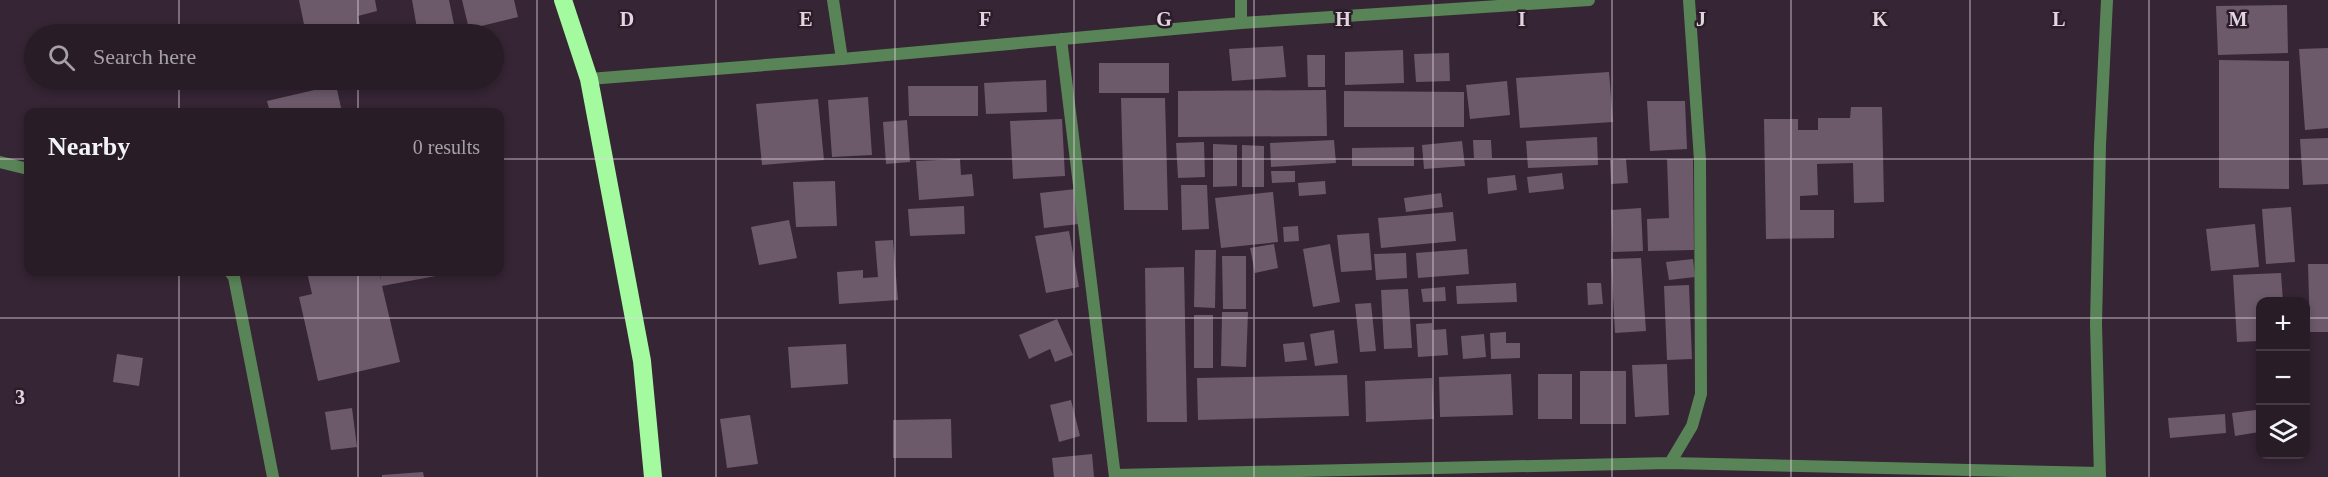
<!DOCTYPE html>
<meta charset="utf-8">
<style>
:root{--surface:#281c27;--page:#342933;--text:#f1f3f6;--muted:#a5a1a7;--line:#443a44}
body{margin:0;font-family:Georgia,serif;background:var(--page);color:var(--text)}
.controls{position:absolute;right:18px;bottom:18px;display:grid;overflow:hidden;border-radius:12px;box-shadow:0 3px 9px #0003}
.controls button{width:54px;height:54px;display:grid;place-items:center;padding:0;border:0;border-bottom:2px solid var(--line);background:var(--surface);color:var(--text);font:30px sans-serif}
.list{margin:0;padding:0;list-style:none}
h2{display:flex;justify-content:space-between;align-items:center;height:78px;margin:0;padding:0 24px;font-size:26px}
h2 small{font-size:20px;font-weight:400;color:var(--muted)}
.icon{flex:none;width:33px;height:33px;fill:none;stroke:currentColor;stroke-width:2;stroke-linecap:round;stroke-linejoin:round}
.map{position:relative;flex:none;width:2328px;height:477px;overflow:hidden}
.search{position:absolute;background:var(--surface);box-shadow:0 3px 9px #0003;left:24px;top:24px;width:480px;height:66px;display:flex;align-items:center;gap:15px;box-sizing:border-box;padding:0 21px;border-radius:33px;color:var(--muted);font-size:22px}
.panel{position:absolute;background:var(--surface);box-shadow:0 3px 9px #0003;left:24px;top:108px;width:480px;height:168px;border-radius:12px}
.map>svg:first-child{display:block}
.building{fill:#6c596a}
.lines{fill:none;stroke-linecap:round;stroke-linejoin:round}
.lane{stroke:#598457;stroke-width:12}
.street{stroke:#598457;stroke-width:12}
.highway{stroke:#a3fa9f;stroke-width:18}
.grid{fill:none;stroke:#e1d6e0;stroke-width:1.5;stroke-opacity:0.55}
.grid-label{font-size:20px;text-anchor:middle;font-weight:bold;fill:#e1d6e0;stroke:#2c1c2a;stroke-width:5;stroke-linejoin:round;paint-order:stroke}
</style>
<div class="map">
<svg width="2328" height="477" viewBox="0 0 2328 477">
<rect width="100%" height="100%" fill="#362534"/>
<path class="building" d="M299,0H375L377,11L358,16L362,34H306Z
M412,0H449L456,34H418Z
M462,0H514L518,17L469,29Z
M2287,5L2288,53L2218,55L2216,6Z
M1283,46L1286,77L1232,81L1229,49Z
M2328,48V128L2305,130L2299,49Z
M1403,50L1404,83L1345,85V52Z
M1449,53L1450,81L1416,82L1414,54Z
M1307,55H1325V87H1308Z
M2219,60L2289,61V189L2219,188Z
M1099,63H1169V93H1099Z
M1609,72L1613,122L1520,128L1516,78Z
M1046,80L1047,112L986,114L984,83Z
M1507,81L1510,115L1470,119L1466,85Z
M336,85L342,112H270L267,101Z
M908,86H978V116H909Z
M1326,90L1327,136L1178,137V91Z
M1344,91L1464,92V127H1344Z
M868,97L872,155L832,157L828,100Z
M1121,98H1165L1168,210H1124Z
M818,99L824,160L762,165L756,104Z
M1647,101H1685L1687,149L1650,151Z
M1851,107H1882L1884,202L1854,203L1853,163L1817,164L1818,195L1800,196V210H1834V238L1766,239L1764,119H1798V130H1818V118H1850Z
M1062,119L1065,176L1013,179L1010,121Z
M907,120L910,162L886,164L883,122Z
M1597,137L1598,165L1528,168L1526,141Z
M2328,138V184L2303,185L2300,139Z
M1334,140L1336,163L1271,167L1270,143Z
M1473,140H1491L1492,158H1474Z
M1462,141L1465,166L1424,169L1422,145Z
M1204,142L1205,177L1178,178L1176,143Z
M1213,144L1237,145V186L1213,187Z
M1242,145L1264,146V187H1242Z
M1414,147V166H1352V148Z
M960,159L961,175L972,174L974,196L919,200L916,161Z
M1626,159L1628,183L1611,184L1610,160Z
M1667,159H1693L1694,250L1648,251L1647,219L1669,218Z
M1271,171H1295V182L1272,183Z
M1562,173L1564,189L1529,193L1527,177Z
M1515,175L1517,190L1488,194L1487,178Z
M835,181L837,226L796,227L793,182Z
M1325,181L1326,194L1299,196L1298,183Z
M1181,185H1207L1209,229L1182,230Z
M1076,189L1079,224L1044,228L1040,193Z
M1273,192L1278,242L1221,248L1215,198Z
M1441,193L1443,207L1406,212L1404,198Z
M964,206L965,234L910,236L908,209Z
M2291,207L2295,262L2266,264L2262,209Z
M1641,208L1643,251L1613,252L1611,210Z
M1453,212L1456,241L1381,248L1378,218Z
M789,220L797,258L759,265L751,227Z
M2255,224L2259,267L2211,271L2206,229Z
M1298,226L1299,241L1284,242L1283,227Z
M1069,231L1079,287L1046,293L1035,236Z
M1369,233L1372,270L1341,272L1337,235Z
M893,240L898,300L839,304L837,272L863,270V278L878,277L875,241Z
M1274,244L1278,268L1255,273L1250,248Z
M1330,244L1340,302L1313,307L1303,249Z
M1467,249L1469,274L1418,278L1416,253Z
M1195,250H1216L1215,308L1194,307Z
M1406,253L1407,278L1376,280L1374,254Z
M1222,256H1246V309H1223Z
M1641,258L1646,331L1615,333L1611,259Z
M1693,259L1695,277L1669,280L1666,262Z
M2308,264H2328V332H2310Z
M1184,267L1187,422H1147L1145,268Z
M307,272H379L381,280L380,272L452,273L382,286L400,362L318,381L299,297L312,294Z
M2281,273L2283,302H2260V341L2237,342L2233,275Z
M1516,283L1517,302L1457,304L1456,286Z
M1587,283H1601L1603,304L1588,305Z
M1689,285L1692,359L1667,360L1664,286Z
M1445,287L1446,301L1423,302L1421,289Z
M1408,289L1412,348L1384,349L1381,290Z
M1371,303L1376,351L1360,352L1355,304Z
M1222,312H1248L1246,367L1221,366Z
M1194,315H1213V368H1194Z
M1057,319L1073,355L1055,362L1050,349L1029,359L1019,335Z
M1432,323V330L1446,329L1448,355L1418,357L1416,324Z
M1334,330L1338,363L1315,366L1310,334Z
M1506,332V343H1520V358L1491,359L1490,333Z
M1484,334L1486,357L1463,359L1461,336Z
M1304,342L1307,360L1285,362L1283,344Z
M846,344L848,384L791,388L788,347Z
M117,354L143,358L139,386L113,382Z
M1667,364L1669,415L1635,417L1632,365Z
M1580,371H1626V424H1580Z
M1511,374L1513,415L1440,417L1439,377Z
M1538,374H1572V419H1538Z
M1347,375L1349,416L1198,420L1197,378Z
M1432,378L1434,419L1366,422L1365,381Z
M1071,400L1080,436L1059,442L1050,405Z
M352,408L357,447L331,450L325,412Z
M2256,410L2259,432L2235,436L2232,413Z
M2225,414L2226,433L2170,438L2168,418Z
M750,415L758,464L727,468L720,419Z
M951,419L952,458H893V420Z
M1092,454L1094,477H1054L1052,458Z
M423,472L424,477H382V475Z"/>
<g class="lines">
<path class="lane" d="M833,0L842,59"/>
<path class="street" d="M1241,0V23
M1061,39L1115,477
M589,79L842,59L1241,23L1589,0
M0,162L28,169
M230,272L234,277L273,477
M1670,463L1692,426L1701,394L1700,160L1689,0
M1115,475L1670,463L2100,473
M2100,477L2096,324L2100,145L2107,0"/>
<path class="highway" d="M563,0L589,79L642,361L653,477"/>
</g>
<path class="grid" d="M179,0V34M358,0V34M537,0V477M716,0V477M895,0V477M1074,0V477M1254,0V477M1433,0V477M1612,0V477M1791,0V477M1970,0V477M2149,0V477M179,80V112M358,80V112M0,159H28M500,159H2328M179,272V477M358,272V477M0,318H2260M2306,318H2328"/>
<g class="grid-label">
<text x="627" y="26">D</text>
<text x="806" y="26">E</text>
<text x="985" y="26">F</text>
<text x="1164" y="26">G</text>
<text x="1343" y="26">H</text>
<text x="1522" y="26">I</text>
<text x="1701" y="26">J</text>
<text x="1880" y="26">K</text>
<text x="2059" y="26">L</text>
<text x="2238" y="26">M</text>
<text x="20" y="404">3</text>
</g>
</svg>
<div class="controls">
<button>+</button>
<button>−</button>
<button><svg class="icon" aria-label="layers" viewBox="0 0 24 24"><path d="M12 4l9 5-9 5-9-5zM3 14l9 5 9-5"/></svg></button>
</div>
<div class="search"><svg class="icon" aria-label="search" viewBox="0 0 24 24"><circle cx="10" cy="10" r="6"/><path d="M15 15l6 6"/></svg>Search here</div>
<section class="panel">
<h2>Nearby<small>0 results</small></h2>
<ul class="list">
</ul>
</section>
</div>
